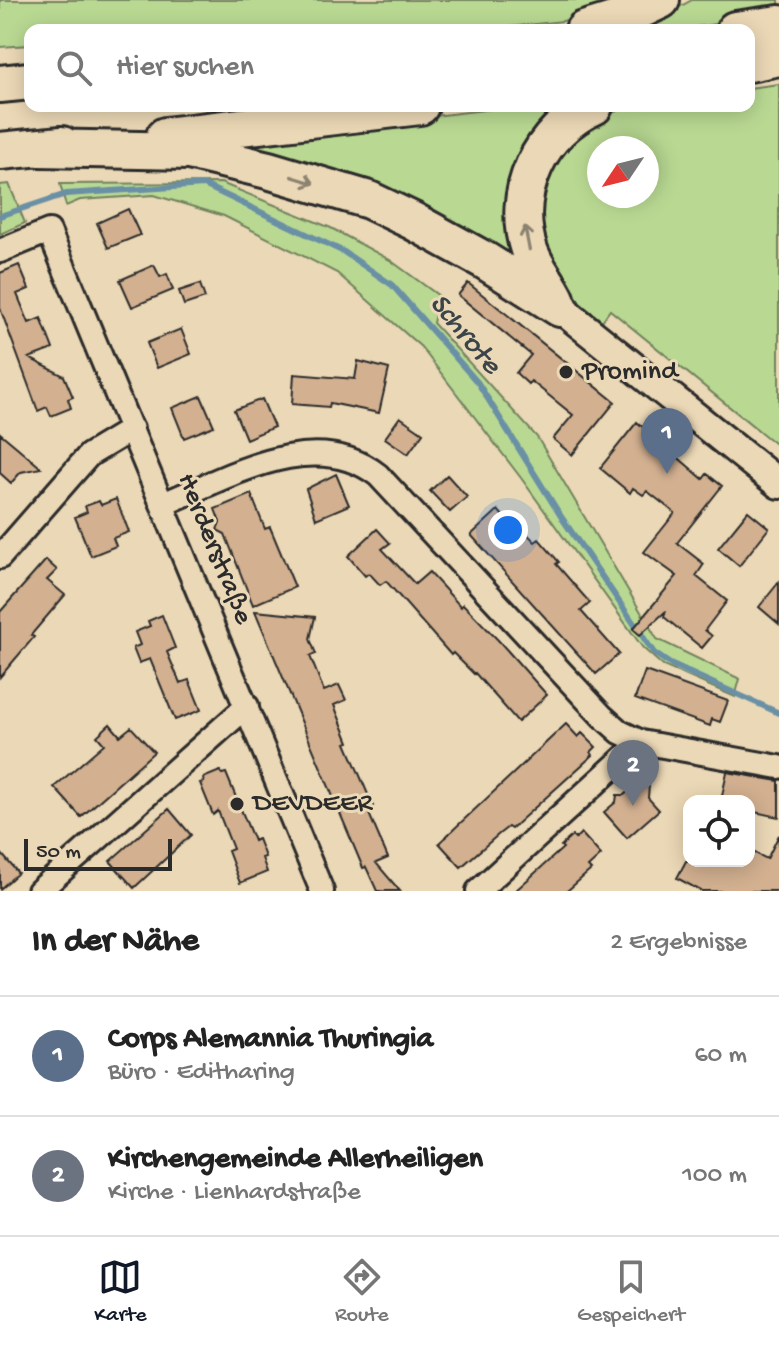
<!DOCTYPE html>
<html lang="de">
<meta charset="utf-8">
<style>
:root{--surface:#fff;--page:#f6f6f6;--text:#222;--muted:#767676;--line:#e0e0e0;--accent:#111827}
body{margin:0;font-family:"Gochi Hand",sans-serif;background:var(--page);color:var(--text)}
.controls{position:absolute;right:24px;bottom:24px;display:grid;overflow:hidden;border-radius:16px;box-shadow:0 4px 20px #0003}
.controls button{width:72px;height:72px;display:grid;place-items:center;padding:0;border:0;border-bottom:2px solid var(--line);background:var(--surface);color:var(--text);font:40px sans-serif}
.compass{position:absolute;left:587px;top:136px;width:72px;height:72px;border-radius:50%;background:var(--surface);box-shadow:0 4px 20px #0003;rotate:235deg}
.scale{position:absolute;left:24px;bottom:20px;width:148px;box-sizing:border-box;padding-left:8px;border:4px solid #2b2b2b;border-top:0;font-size:22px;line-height:28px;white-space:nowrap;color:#2b2b2b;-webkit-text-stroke:6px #ebd8b6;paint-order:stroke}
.you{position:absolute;left:508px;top:530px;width:28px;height:28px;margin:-20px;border:6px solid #fff;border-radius:50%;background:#1a73e8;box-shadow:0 0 0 12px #1a73e833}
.badge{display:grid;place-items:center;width:52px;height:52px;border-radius:50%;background:var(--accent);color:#fff;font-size:26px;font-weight:700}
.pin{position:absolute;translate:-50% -66px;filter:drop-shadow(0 2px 4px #0008)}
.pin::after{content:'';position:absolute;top:42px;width:28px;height:24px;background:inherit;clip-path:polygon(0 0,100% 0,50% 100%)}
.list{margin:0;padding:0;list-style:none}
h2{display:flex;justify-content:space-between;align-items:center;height:104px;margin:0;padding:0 32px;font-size:34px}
h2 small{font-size:26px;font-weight:400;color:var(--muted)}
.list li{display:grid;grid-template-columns:52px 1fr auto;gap:24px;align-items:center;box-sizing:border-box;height:120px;padding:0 32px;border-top:2px solid var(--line)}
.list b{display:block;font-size:30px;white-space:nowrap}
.list p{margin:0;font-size:26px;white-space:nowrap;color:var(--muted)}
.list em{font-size:26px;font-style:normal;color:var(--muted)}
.icon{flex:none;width:44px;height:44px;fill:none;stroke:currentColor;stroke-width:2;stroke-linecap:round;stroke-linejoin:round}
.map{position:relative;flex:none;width:779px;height:891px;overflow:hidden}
.search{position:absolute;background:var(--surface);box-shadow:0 4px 20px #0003;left:24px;right:24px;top:24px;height:88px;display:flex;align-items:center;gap:20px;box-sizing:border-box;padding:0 28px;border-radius:16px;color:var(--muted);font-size:30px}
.sheet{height:344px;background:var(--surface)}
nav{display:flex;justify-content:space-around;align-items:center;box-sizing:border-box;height:112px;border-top:2px solid var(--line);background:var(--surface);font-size:22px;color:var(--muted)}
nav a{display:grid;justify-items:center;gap:4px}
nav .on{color:var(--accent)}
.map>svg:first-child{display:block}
.green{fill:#b9d992;stroke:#72825e;stroke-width:2;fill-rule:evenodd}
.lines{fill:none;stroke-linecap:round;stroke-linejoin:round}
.stream{stroke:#6b90a5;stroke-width:6}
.building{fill:#d2b090;stroke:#2b2b2b;stroke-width:2}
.minor-casing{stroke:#2b2b2b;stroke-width:28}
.tertiary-casing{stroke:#2b2b2b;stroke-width:34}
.trunk-casing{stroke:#2b2b2b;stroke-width:42}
.minor{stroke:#ebd8b6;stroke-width:22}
.tertiary{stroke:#ebd8b6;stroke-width:28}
.trunk{stroke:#ebd8b6;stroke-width:36}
.oneway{stroke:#8b8270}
.poi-dot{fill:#2b2b2b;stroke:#ebd8b6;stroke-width:3}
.labels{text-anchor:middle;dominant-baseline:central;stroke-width:6;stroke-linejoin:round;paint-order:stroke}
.poi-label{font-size:28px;fill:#2b2b2b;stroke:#ebd8b6;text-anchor:start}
.street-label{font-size:28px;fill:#2b2b2b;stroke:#ebd8b6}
.water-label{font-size:30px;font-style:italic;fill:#3b4449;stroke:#ebd8b6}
</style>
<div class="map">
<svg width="779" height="891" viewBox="0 0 779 891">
<rect width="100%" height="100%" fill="#ebd8b6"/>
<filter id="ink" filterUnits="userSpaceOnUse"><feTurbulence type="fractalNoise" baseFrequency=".0125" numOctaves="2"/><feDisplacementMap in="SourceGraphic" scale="16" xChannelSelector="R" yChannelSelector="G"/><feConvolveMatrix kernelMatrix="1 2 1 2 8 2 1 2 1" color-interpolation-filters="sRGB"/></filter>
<g filter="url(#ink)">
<path class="green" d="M0,0H629L563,21L480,30H30V45L0,47Z
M692,0H779V15L674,30H638Z
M779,84V447L610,310L602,321L567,292L541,250V176L593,119L632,106H749V88ZM599,148H647V196H599Z
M518,106H571L518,260L224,141Z
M221,183L331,228L390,260L439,296L433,323L537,437L657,639L740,679L735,697L663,666L643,648L521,478L421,347L337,273L224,216L154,195L80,200L66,206L60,184Z
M9,184L25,223L0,234V185Z"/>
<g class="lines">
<path class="stream" d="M0,216L66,194L204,185L344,252L392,285L478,383L562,518L654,653L670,664L779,713"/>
</g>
<path class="building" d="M128,209L140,235L108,248L97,223Z
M19,265L29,289L17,294L29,323L41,318L53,349L29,358L64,376L73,397L68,399L71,408L51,416L47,407L38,411L0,308V273Z
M154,265L160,277L167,274L173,290L132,307L120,280Z
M468,283L615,402L572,455L553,439L573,415L531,381L528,384L516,373L531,355L458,295Z
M200,284L205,298L184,305L179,291Z
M181,329L191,354L157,368L147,343Z
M358,361L389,369L379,413L330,403L329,407L292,404L294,374L355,379Z
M201,396L214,426L184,438L172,408Z
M262,399L274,427L246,439L234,410Z
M400,417L423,433L408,454L385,438Z
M637,422L703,479L707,474L722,486L677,543L704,564L696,576L727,601L705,630L712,636L702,648L664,617L666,611L640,635L633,629L677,576L644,552L675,513L647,491L643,495L633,488L630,493L600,468Z
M0,433L18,448L41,468L21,472L11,483L0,473Z
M336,474L349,505L316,519L306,489Z
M447,475L467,497L450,512L430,491Z
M251,494L265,529L270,527L295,587L253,605L225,534L217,530L220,522L215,509Z
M116,499L129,532L113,538L116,546L91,556L75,517L87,512L85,506L99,501L101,505Z
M498,510L508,522L512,518L535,542L539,539L559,562L556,564L590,603L581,611L619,654L596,674L471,535Z
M748,511L769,528L739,566L718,548Z
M377,529L390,543L382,549L415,584L429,572L461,607L463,604L498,640L547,695L518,722L475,673L474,674L453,653L451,655L386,581L380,585L369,573L365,576L348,556Z
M46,560L57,570L47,580L65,595L31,635L34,637L0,677V612Z
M779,582V624L759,607Z
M255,611L315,617L310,639L316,654L310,656L324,691L339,685L346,700L334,705L349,742L346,743L373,806L367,809L388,858L376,863L400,891H377L366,867L363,868Z
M162,615L175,648L167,652L180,683L189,680L201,710L175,720L150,659L139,663L133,648L140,645L135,632L150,626L148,621Z
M645,671L728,701L720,722L712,719L710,726L635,699Z
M110,724L120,736L131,727L154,752L81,817L54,787L104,744L97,736Z
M566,724L578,737L582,733L596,747L591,752L593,755L511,829L508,827L499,834L461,867L439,843Z
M220,771L222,774L226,773L254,841L258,839L265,857L262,858L267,872L240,883L228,851L233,849L218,811L213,815L200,783L204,782L203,778Z
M727,772L779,781V817L749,811V801H721Z
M640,781L649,785L648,798L659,810L627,838L604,812L616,802L617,795H624Z
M169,809L191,835L134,888L110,861Z
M581,833L601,855L588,867L591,870L567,891H515L563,848L561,846L572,836L575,839Z
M779,835V891H701L677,878L686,861H749V850L767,859Z
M0,852L18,873L0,889Z"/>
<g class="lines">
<g class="minor-casing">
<path id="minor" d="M0,251L49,231L322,891
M163,504C227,478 314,425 378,475L602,716L620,732L641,742L779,767
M0,557L89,455L132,429
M39,891L247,706
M478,891L641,742"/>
</g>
<g class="tertiary-casing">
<path id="tertiary" d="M560,308L779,484"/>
</g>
<g class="trunk-casing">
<path id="trunk" d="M584,30L623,18L661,0
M735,30L779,24
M749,63L779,57
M0,84L30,81
M165,136L420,106
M39,148L189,151L268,170L369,200L413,221L484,260L560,308
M0,151L62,145
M556,299C548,282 535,268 529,250C510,193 540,130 594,106"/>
</g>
<use href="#minor" class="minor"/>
<use href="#tertiary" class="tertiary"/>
<use href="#trunk" class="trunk"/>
</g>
<defs><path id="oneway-shaft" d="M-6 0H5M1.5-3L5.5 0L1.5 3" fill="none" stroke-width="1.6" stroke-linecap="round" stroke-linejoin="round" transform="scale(2)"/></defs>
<g class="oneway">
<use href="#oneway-shaft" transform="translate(303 180) rotate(17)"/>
<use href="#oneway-shaft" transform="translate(527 238) rotate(-101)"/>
</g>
</g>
<g class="poi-dot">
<circle cx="566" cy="372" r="8"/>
<circle cx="237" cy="804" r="8"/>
</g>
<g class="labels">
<g class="poi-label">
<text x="582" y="372">Promind</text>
<text x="253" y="804">DEVDEER</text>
</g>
<g class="street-label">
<text transform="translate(214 549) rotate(68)">Herderstraße</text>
</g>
<g class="water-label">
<text transform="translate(464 335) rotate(50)">Schrote</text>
</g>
</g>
</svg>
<div class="controls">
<button><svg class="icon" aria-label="locate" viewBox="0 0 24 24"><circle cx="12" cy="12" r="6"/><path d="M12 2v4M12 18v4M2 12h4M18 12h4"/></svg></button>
</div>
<svg class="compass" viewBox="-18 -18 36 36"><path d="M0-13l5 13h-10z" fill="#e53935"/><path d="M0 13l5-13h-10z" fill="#767676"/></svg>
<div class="scale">50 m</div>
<div class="you"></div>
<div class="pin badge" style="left:667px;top:474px;background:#5c6f8a">1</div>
<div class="pin badge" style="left:633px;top:806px;background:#6b7280">2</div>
<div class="search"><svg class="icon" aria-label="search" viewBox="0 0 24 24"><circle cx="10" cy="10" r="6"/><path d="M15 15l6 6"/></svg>Hier suchen</div>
</div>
<section class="sheet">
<h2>In der Nähe<small>2 Ergebnisse</small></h2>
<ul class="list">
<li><span class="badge" style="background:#5c6f8a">1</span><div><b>Corps Alemannia Thuringia</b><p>Büro · Editharing</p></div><em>60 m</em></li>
<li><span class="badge" style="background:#6b7280">2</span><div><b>Kirchengemeinde Allerheiligen</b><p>Kirche · Lienhardstraße</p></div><em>100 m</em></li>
</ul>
</section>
<nav>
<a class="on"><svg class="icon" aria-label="map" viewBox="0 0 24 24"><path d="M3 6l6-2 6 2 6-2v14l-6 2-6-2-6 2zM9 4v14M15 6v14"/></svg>Karte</a>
<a><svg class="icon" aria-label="directions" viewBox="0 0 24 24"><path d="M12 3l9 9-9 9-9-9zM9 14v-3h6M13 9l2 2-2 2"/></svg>Route</a>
<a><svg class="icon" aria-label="saved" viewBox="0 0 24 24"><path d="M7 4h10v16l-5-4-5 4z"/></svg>Gespeichert</a>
</nav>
